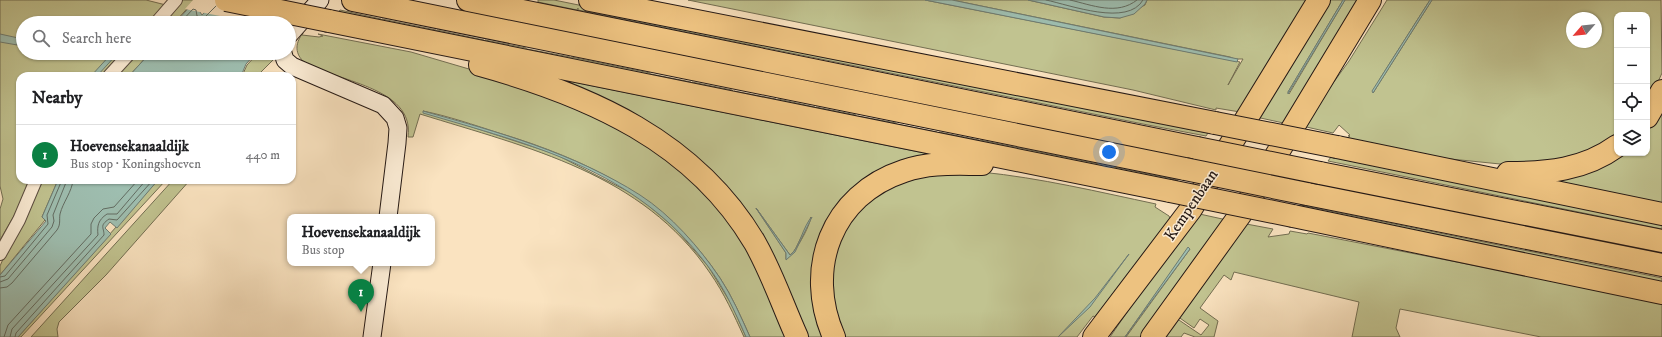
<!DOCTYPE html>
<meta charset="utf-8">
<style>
:root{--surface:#fff;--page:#f6f6f6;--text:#202124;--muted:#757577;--line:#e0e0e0;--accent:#0b8043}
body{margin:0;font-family:"IM FELL DW Pica",serif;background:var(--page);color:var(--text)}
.controls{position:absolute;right:12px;top:12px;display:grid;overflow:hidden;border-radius:8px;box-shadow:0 1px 3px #0004}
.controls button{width:36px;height:36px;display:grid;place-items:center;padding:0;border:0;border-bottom:1px solid var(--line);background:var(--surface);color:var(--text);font:20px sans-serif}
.compass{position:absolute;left:1566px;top:12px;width:36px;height:36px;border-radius:50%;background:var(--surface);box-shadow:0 1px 3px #0004;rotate:242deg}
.you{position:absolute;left:1109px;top:152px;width:14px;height:14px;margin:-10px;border:3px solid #fff;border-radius:50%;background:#1a73e8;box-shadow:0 0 0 6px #1a73e833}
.badge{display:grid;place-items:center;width:26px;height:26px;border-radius:50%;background:var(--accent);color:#fff;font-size:13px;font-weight:700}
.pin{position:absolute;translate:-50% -33px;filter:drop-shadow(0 1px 2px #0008)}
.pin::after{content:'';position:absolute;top:21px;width:14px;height:12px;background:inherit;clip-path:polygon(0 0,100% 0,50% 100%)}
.popup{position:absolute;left:287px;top:214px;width:148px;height:52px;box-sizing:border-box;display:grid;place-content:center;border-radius:8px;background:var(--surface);filter:drop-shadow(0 1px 3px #0005);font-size:13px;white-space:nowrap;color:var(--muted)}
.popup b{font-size:15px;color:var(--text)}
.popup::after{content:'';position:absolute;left:50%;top:100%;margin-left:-8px;border:8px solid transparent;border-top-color:var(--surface)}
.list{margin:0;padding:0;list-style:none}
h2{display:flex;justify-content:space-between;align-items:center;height:52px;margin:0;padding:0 16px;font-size:17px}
h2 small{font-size:13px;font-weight:400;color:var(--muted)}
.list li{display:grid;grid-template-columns:26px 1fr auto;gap:12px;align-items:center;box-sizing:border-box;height:60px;padding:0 16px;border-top:1px solid var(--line)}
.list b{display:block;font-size:15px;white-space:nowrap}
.list p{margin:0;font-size:13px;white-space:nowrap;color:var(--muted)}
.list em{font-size:13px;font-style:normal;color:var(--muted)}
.icon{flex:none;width:22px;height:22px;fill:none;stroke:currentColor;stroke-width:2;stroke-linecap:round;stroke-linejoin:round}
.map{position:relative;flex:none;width:1662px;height:337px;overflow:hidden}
.search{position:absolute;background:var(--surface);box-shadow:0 1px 3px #0004;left:16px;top:16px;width:280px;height:44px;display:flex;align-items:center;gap:10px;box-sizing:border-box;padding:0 14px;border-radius:22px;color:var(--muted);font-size:15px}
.panel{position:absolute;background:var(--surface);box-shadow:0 1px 3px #0004;left:16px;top:72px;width:280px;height:112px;border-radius:12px}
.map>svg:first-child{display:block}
.green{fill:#c1c390;stroke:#736e52;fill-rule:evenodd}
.water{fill:#9ebeb0;stroke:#6e7c72}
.pier{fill:#fae3c0}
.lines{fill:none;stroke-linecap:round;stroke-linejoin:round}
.shore{stroke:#626c62;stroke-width:1}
.street-casing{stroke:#5a4c40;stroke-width:14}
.secondary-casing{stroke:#251915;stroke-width:19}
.highway-casing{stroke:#251915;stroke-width:24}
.street{stroke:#fcedd6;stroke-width:12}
.secondary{stroke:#fcedd6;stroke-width:17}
.highway{stroke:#edc280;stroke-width:22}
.highway-bridge-casing{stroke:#251915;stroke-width:24;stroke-linecap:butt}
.highway-bridge{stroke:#edc280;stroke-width:22}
.labels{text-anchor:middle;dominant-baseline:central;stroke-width:3;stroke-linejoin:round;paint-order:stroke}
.street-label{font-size:16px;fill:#251915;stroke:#fcedd6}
</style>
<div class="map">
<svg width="1662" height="337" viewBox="0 0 1662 337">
<rect width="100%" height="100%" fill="#fae3c0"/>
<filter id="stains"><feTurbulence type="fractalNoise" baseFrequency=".005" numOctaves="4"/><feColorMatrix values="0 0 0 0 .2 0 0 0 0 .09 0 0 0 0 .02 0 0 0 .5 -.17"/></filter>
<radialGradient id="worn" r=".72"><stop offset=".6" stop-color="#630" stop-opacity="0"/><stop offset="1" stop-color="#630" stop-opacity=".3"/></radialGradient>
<path class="green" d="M0,0H146L166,5L151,23H23V53H124L104,76H20V180H30L19,207L0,240V209L3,199L0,186Z
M183,0H195L174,23H159Z
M538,0H554L1208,133L1206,136L1148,125L578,10V8L577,10L538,2Z
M688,0H925L1240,62L1228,85L1243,59H1235L1230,57L952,0H1028L1104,17L1120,18L1145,5L1147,0H1307L1240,112L1216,108V110L1133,90Z
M1327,0H1343L1288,92L1289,94L1345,0H1362L1288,124L1256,117Z
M1387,0H1430L1381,77L1373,93L1432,0H1661L1662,73L1647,106V15H1617V139L1590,155L1510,165L1441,158L1351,139L1348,138L1350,136H1348L1350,135L1339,125L1333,133L1302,126L1349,61ZM1572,18H1596V42H1572Z
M340,10L381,19V21L382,19L436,30V32L437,30L484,40L485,42V40L526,48L527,50V49L570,57V59L571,57L650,73L651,76V74L691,82L692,84V82L732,90L734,92V91L776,99L777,101L778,99L815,107L816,109V107L856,115V117L858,116L896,123L897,125V124L937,132L938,134L939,132L979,140L978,142L980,140L1178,180L1176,183L337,14Z
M303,33L302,35L319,37L323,36L318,34L411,52L520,84L626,130L700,186L749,248L788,337H750C741,317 732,296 720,278C667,198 588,160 499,133C474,125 448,116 423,111L555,154L637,196L673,226L708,266L732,305L746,337H744C734,315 724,293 710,273C642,173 529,148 420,114L413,137H408C415,86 334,82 303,61C294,52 296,42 303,33Z
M133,53H150L129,76H113Z
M258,53H277V56L257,76H242L247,65Z
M529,73L949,158L838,215L824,337H809L710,180ZM756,208L790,255L794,252L811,217C810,226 795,254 786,259V253Z
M1662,105V205L1537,178L1617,153H1647V127Z
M1331,157L1662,224V229L1328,161Z
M981,172C1041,178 1099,192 1156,204L1155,207L1169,216L1171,220L1145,252L1095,317L1093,316L1077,337H845C816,275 838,207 903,182C928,172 955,173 981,172Z
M38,180H58L42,217L45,220L0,275V266Z
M158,180H166L21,337H18Z
M173,180H190L106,275L59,322L57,329L58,337H31Z
M1315,181L1662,249V258L1313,185Z
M1300,205L1662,278V283L1298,209Z
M1195,213L1227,220L1144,337H1126L1190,249L1186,251L1125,337H1110Z
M1241,223L1273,229L1268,237L1289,234L1290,231L1307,234L1308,233L1662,302V337H1541L1400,309L1396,328L1400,337H1352L1359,302L1234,272L1231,280L1224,275L1200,308L1218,321L1214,337H1195L1184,333L1181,337H1162L1176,318L1201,335L1209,325L1200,319L1194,328L1177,316Z"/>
<path class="water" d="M196,0H210L200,12L202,15L216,0L266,23H175Z
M925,0H952L1238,59L1237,62Z
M1028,0H1147L1145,4L1134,14L1120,18L1104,17Z
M1343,0H1345L1288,94V92Z
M1430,0H1432L1373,93L1372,91Z
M0,34L23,39V46L0,42Z
M112,53H118L97,76H91Z
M150,53H256L246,64L241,76H129Z
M423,111C498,132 574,153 640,195C671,215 699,247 720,278C732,296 741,317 750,337H746C735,312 724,287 707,265C635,169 532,145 423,113Z
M58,180H158L117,228L110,222L105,228L111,234L18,337H0V275L46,221L42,217Z
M756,208L790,255C799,250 803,225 812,217L795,252L786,260V253Z
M1188,247L1190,249L1125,337Z
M1129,254L1090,307L1058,337L1095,298Z"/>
<path class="pier" d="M193,0H212L203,12L213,0H288L268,23H255L185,9Z"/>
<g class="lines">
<path class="shore" d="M1046,0C1070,5 1128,27 1143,0
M1070,0C1092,5 1117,16 1137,0
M180,23L193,9L196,10L197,16L203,19L216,6
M0,277L5,276L48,224L47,215L62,180
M0,282L8,279L52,227L54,221L53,215L67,180
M0,288L7,287L12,283L57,230C61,224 59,220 60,214C63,202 72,192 73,180
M4,337L8,325L91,234V224L94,218L103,209L114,207L138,180
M10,337L12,329L98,235C97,226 98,220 107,214H117L146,180
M15,337L16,333L104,235C104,227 99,226 109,219L117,220L153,180"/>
<g class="street-casing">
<path id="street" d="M156,23L176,0
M109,76L130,53
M0,254L19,220L36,180"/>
</g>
<g class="secondary-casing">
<path id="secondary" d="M289,35L320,0
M283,53L285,60L292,66L383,105L395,118L398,128L397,143L388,217
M372,337L382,263"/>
</g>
<g class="highway-casing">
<path id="highway" d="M353,0L1185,169
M468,0L1197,148
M590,0L1215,123
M329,21L1170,191
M480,65C589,95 695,141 755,243C772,273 783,306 797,337
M1647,117L1662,91
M1337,147L1662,214
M1320,173L1662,241
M1508,173C1547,173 1584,170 1617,146
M1307,194L1662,265
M1293,216L1662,293
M834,337C804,269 831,195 904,171C930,162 955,164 982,164
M1094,337L1191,209L1319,0
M1152,337L1240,215L1370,0"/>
</g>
<use href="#street" class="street"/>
<use href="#secondary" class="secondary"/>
<use href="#highway" class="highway"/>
<g class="highway-bridge-casing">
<path id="highway-bridge" d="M226,0L329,21
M1215,123L1337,147
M1197,148L1320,173
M1185,169L1307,194
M1170,191L1293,216"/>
</g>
<use href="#highway-bridge" class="highway-bridge"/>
</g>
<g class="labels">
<g class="street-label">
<text transform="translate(1191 205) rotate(-56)">Kempenbaan</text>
</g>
</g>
<rect width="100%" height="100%" filter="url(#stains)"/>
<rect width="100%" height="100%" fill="url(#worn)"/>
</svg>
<div class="controls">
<button>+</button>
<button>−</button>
<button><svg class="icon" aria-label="locate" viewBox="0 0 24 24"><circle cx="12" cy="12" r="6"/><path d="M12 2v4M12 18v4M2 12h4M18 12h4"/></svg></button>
<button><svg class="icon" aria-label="layers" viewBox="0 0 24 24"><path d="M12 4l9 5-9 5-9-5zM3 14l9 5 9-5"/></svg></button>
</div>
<svg class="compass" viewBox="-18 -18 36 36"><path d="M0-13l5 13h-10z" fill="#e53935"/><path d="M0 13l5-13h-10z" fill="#757577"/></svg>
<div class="you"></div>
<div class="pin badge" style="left:361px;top:312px">1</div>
<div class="popup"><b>Hoevensekanaaldijk</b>Bus stop</div>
<div class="search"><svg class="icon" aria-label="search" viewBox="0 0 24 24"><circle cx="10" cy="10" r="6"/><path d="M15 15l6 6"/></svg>Search here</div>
<section class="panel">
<h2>Nearby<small></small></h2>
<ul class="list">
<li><span class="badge">1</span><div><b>Hoevensekanaaldijk</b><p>Bus stop · Koningshoeven</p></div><em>440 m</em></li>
</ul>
</section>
</div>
